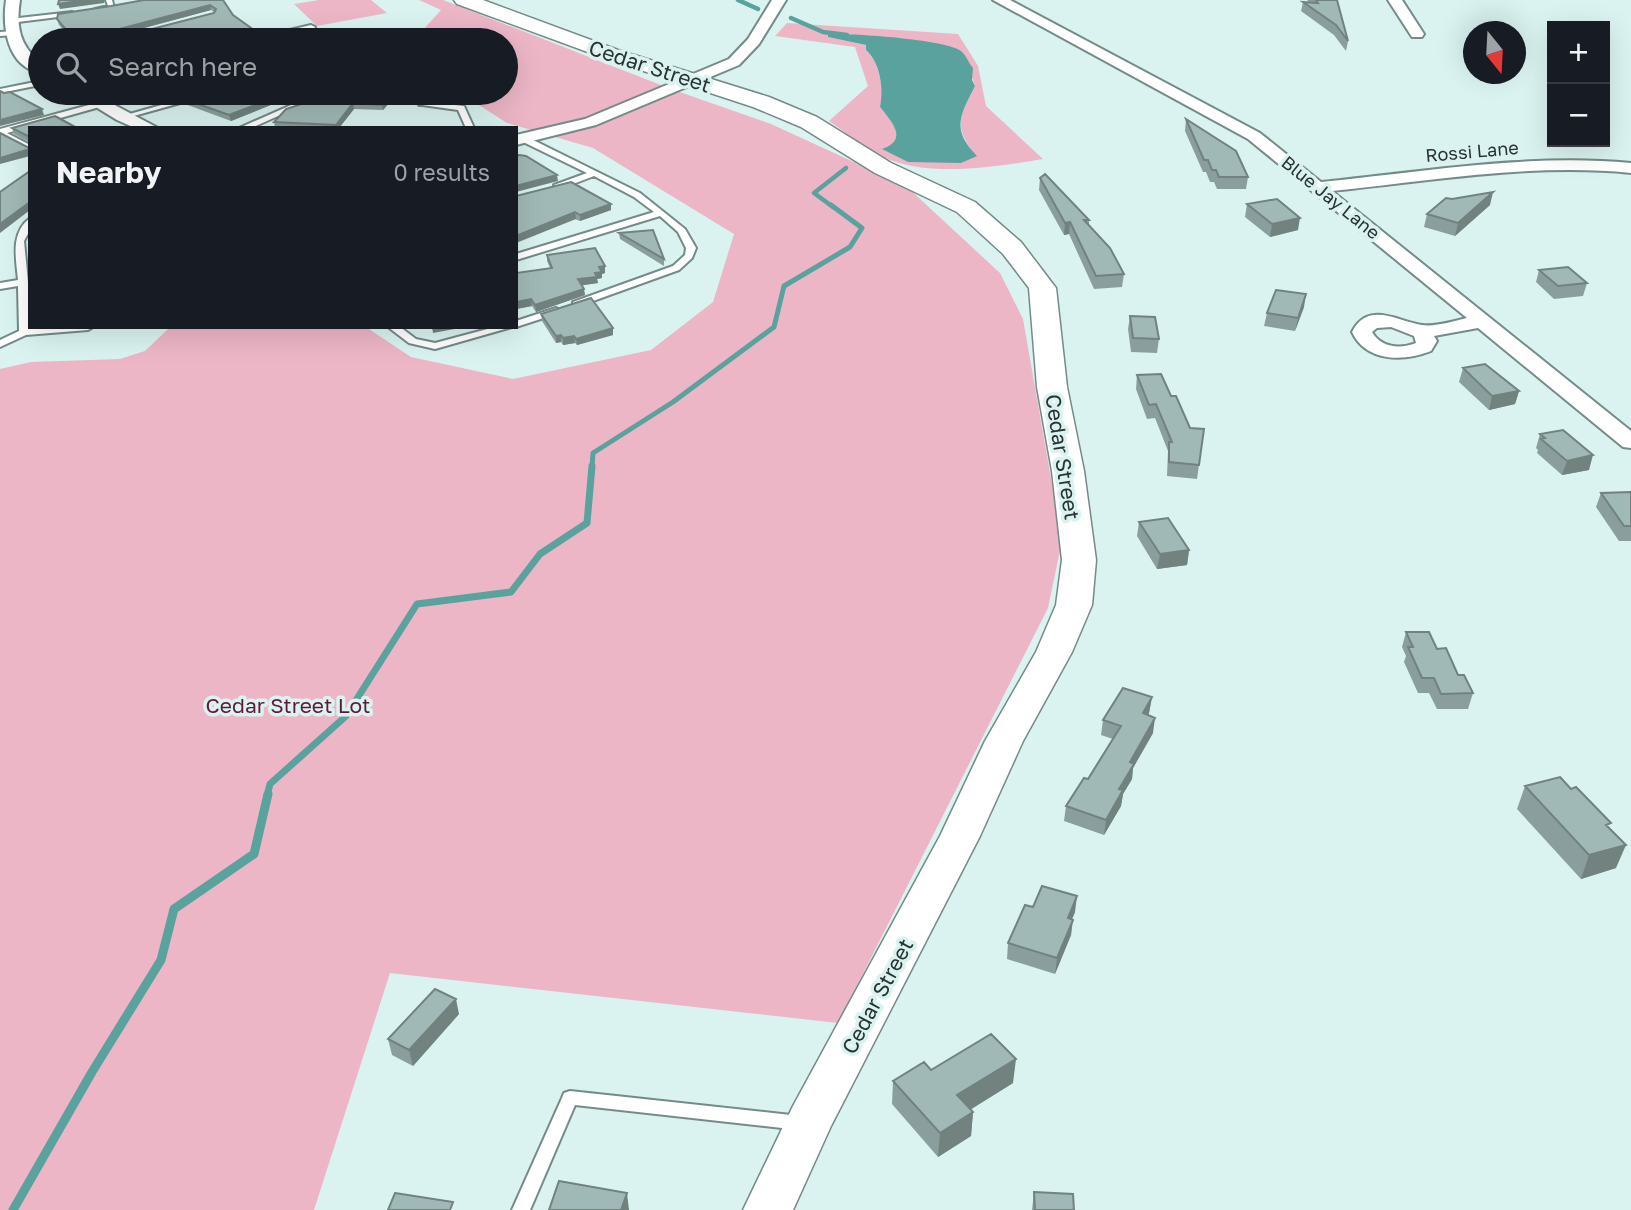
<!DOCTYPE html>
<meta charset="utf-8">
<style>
:root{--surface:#171b24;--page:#20242c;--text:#f1f3f6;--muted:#9ea1a6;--line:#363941}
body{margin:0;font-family:"Golos Text",sans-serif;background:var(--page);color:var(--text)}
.controls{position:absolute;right:21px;top:21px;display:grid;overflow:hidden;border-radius:0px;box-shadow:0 7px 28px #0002}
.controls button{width:63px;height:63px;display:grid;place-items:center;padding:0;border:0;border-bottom:2px solid var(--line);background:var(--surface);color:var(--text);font:35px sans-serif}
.compass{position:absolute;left:1463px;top:21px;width:63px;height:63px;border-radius:50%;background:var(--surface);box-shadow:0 7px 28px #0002;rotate:162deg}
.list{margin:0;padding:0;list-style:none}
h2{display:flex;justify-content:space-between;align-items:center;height:91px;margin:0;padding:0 28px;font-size:30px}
h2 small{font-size:23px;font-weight:400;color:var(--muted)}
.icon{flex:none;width:38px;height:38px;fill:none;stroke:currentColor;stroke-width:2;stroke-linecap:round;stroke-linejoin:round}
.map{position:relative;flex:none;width:1631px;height:1210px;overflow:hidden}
.search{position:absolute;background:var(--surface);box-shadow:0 7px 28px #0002;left:28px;top:28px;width:490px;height:77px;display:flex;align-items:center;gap:18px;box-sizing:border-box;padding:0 24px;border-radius:38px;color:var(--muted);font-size:26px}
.panel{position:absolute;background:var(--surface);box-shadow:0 7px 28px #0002;left:28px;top:126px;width:490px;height:203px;border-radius:0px}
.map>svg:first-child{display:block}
.green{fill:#ecb6c7;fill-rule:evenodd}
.water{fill:#5aa29d}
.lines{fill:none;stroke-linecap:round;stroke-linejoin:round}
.stream-far3{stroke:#5aa29d;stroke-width:4.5}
.stream-far2{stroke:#5aa29d;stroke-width:5}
.stream-far1{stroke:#5aa29d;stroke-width:7}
.stream{stroke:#5aa29d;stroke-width:9}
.lane-casing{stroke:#748b88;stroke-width:4}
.street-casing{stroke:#748b88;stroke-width:4}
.secondary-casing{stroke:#748b88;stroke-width:3}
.lane{fill:#fff;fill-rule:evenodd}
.street{fill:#fff;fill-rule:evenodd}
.secondary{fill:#fff;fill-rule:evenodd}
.wall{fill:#8a9f9d;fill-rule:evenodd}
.shaded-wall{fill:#71827f}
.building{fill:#a1b9b6;stroke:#71827f;stroke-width:2;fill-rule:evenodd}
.labels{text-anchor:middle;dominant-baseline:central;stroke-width:7;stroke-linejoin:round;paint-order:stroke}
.far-street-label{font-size:18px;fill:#293332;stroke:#daf3f0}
.street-label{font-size:21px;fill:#293332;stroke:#daf3f0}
.park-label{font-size:21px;fill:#5f1a37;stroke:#daf3f0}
</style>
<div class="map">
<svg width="1631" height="1210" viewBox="0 0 1631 1210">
<rect width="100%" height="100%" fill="#daf3f0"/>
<path class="green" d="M319,0H371L387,13L317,26L294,4Z
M419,0H443L671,89L771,124L906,186L1000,273L1023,319L1062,541L1048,608L838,1023L390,973L314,1210H0V369L31,362L120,359L145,351L170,327H366L411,357L513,379L651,350L713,302L734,234L593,148L507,123L460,93H506V40H414L441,10Z
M787,23L958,34L978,66L986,106L1043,159C996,167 928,178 883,157C864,149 846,132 829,121L868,86L855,47L775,36ZM845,34L955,48L966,60L975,86C959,118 953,126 976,156L966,159L914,161L883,149C910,140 891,121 880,107C884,89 880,63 866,50V45L828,37V34Z"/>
<path class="water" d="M828,34C849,33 946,39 961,51C966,55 968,62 973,68L972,80L975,86C960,116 951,129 977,156L961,163L908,162L882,149C909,140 892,122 880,107C884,89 880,62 866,50V45L828,37Z"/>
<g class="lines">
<path class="stream-far3" d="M738,0L758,9
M791,18L823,32L847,35
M833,207L814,193L846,168"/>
<path class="stream-far2" d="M592,467L593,453L673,402L774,327L784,286L850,247L862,228L831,205"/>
<path class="stream-far1" d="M267,796L270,784L346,716L417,604L511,592L540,554L587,523L592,466"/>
<path class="stream" d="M13,1210L92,1072L161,960L174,909L254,854L268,794"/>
<g class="lane-casing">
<path id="lane" d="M106,0H112L114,8L95,11V9L108,6Z
M72,12L76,14L74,15L10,23L6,21L10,19Z
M311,25L315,27L314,29L260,40H247Z
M14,31V35L0,36V32Z
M40,81V85L0,93V89Z
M204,93H216L123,119L119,117Z
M419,101L464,106L474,128H466L458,110L422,105H419Z
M100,102L104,104L103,106L7,133L30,145V151L0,135V129Z
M298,102L305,104L251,128H239Z
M521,137H527L640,193L685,229L696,248L692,258L679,270L579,306H573V302L673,266L685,255L686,248L678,232L660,216L516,260V254L654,212L634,197L594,176L560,189H554V185L587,173L521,141Z
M30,218V230L24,241L28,282L29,329L93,327L88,330L26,335L0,347V340L19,331L18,286L0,289V283L18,280C16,258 10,233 30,218Z
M556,308L561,311L559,313L516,327V321Z
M388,327H400L416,339L435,343L495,327H512L435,349L409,343Z
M570,1091L800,1116L806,1118L808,1123L806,1128L800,1130L575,1105L530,1210H512L562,1098L564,1093Z"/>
</g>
<g class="street-casing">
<path id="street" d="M6,0H20C16,26 19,45 40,62V73C7,66 2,27 6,0Z
M772,0H786L759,44L739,65L596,125L516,145V135L585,119L729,59L748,39Z
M993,0H1010L1260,133L1321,182C1421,172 1531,153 1631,163V173C1532,163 1430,181 1332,191L1631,431V448L1623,447L1478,328L1434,336L1437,341L1431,351C1403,362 1366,362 1352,332C1368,300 1399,322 1422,325C1435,327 1454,321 1467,318L1248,139ZM1391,327L1414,336L1416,343C1400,349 1381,348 1372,332L1377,328Z
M1388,0H1402L1424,34L1422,37H1412Z
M73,93H92L158,128H135L117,120Z"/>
</g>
<g class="secondary-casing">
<path id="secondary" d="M454,0H483L618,50L769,97L817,117L891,163L975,202L1021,242L1056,288L1067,387L1084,471L1096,560L1092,605L1072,652L1023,741L980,836L831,1126L793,1210H743L793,1106L940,836L985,741L1036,652L1056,605L1062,560L1052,471L1037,387L1029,288L1003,254L957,212L875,173L801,127L753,107L604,58L457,4Z"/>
</g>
<use href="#lane" class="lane"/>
<use href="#street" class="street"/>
<use href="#secondary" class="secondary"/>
</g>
<path class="wall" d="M223,0L233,15L254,30L255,35L251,36L268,40H77L69,36L59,25L57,19L111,6ZM211,10L214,12V13L121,37H112Z
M1307,0H1337L1348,41L1346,51L1334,35L1301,11L1303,2H1309Z
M157,93H195L172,99Z
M325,93L299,100L298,94L231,121L185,104L184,99Z
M335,93L397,94L383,110L354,109L339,128H275L274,122Z
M55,116L30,156L29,142L14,134L12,128Z
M1186,119L1248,177L1246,189H1217L1214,182H1210L1206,172H1203L1185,131Z
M1040,178L1089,220V225L1124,274L1122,287L1094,289L1069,234L1064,235L1039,190Z
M516,196L611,204V210L580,221Z
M1452,199L1490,205L1455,236L1424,227L1427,214Z
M1247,204L1298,230L1270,237L1245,217Z
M619,233L664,259V266L620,239Z
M547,255L605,266V273L602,274V278L597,279L598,283L582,285L585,295L536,312L532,306L516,309V273L550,268L547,261Z
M1539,270L1587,283L1583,296L1554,299L1536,282Z
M1304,307L1295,331L1264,326L1267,313Z
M541,314L613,335L577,345L575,343L563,345L561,342L556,343L542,321Z
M1130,316L1159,339L1157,353L1131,352L1128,329Z
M1463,368L1519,391L1515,404L1489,410L1459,382Z
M1137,375L1171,396L1190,428L1204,429L1197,479L1167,476L1168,451L1155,418L1147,419L1136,389Z
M1540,434L1589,470L1562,475L1537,453L1538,450L1536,448Z
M1631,492V541H1619L1596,507L1601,493Z
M1139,522L1189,550L1187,565L1157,569L1137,536Z
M1406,632L1437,649L1473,693L1468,709H1437L1429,693H1418L1404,662L1406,656L1402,647Z
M1152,697L1149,713L1148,715L1153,733L1133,768L1132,779L1123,794L1121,806L1104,835L1064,821L1066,806L1088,779L1113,739L1101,735L1103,720Z
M1525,786L1571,789L1609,828L1616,868L1581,879L1517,809Z
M1033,907L1075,912L1072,919L1071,935L1055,974L1007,959L1008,943Z
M459,1014L413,1066L392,1055L388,1039Z
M931,1070L1013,1083L970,1110L973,1112L971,1136L938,1157L892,1104L893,1081Z
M1034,1192L1074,1210H1032Z"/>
<path class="shaded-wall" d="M86,0H105L104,3L60,9L58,4Z
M210,5L211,10L109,37L107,36L108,32Z
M254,30L255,35L246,37L244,36L245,32Z
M173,93H195L172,99L170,94Z
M287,93H325L299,100L298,94L231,121L229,115Z
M392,93H397V94L383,110L382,105Z
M353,103L354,109L339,128H336V125Z
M42,109L44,115L0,126V120Z
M30,149V156L0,164V158Z
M557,175L558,181L516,192V186Z
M1493,192L1490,205L1455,236L1458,223Z
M30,202V210L0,233V224Z
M611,204V210L580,221V215Z
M575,212L576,219L516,243V236Z
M1300,218L1298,230L1270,237L1272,224Z
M1070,222L1069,234L1064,235L1065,223Z
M605,266V273L602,274V278L597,279L598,283L578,286V279L595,273L599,267Z
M584,289L585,295L536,312L535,305Z
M1306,294L1304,307L1295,331L1298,318Z
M531,299L532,306L516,309V302Z
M432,327H460V328L433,333Z
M613,328V335L577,345L576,339Z
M561,335V342L556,343V336Z
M574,336L575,343L563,345V338Z
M1519,391L1515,404L1489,410L1492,396Z
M1593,455L1589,470L1562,475L1567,461Z
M1189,550L1187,565L1157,569L1160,554Z
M1152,697L1149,713L1140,729L1143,713Z
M1155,718L1153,733L1133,768L1132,779L1123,794L1121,806L1104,835L1106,820L1130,762Z
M1626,845L1616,868L1581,879L1589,855Z
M1077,896L1075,912L1066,934L1068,918Z
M1073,920L1071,935L1055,974L1057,958Z
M456,999L459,1014L413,1066L409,1050Z
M1016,1059L1013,1083L955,1119L957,1095Z
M973,1112L971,1136L938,1157L940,1133Z
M627,1193L629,1210H621Z"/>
<path class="building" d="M59,0H86L58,4Z
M144,0H223L233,15L254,30L245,32L244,36H263L268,40H87L67,31L57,19L58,14L111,6ZM210,5L216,9L214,13L121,37L107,36L108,32Z
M1316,0H1337L1348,41L1336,25L1303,2L1318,3Z
M0,91L4,93L10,92L42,109L0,120Z
M205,93H287L229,115L184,99Z
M335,93H392L382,105L353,103L336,125L274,122L286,109Z
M55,116L77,128H30V149L0,158V133L29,148L30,137L12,128Z
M1186,119L1236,151L1248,177H1219L1216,170H1212L1208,160H1204Z
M519,155L526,156L557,175L516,186V156Z
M30,171V202L0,224V192Z
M1045,174L1089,220H1084L1110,248L1124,274L1096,276L1070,222L1065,223L1040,178Z
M571,182L611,204L580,215L575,212L516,236V196Z
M1493,192L1458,223L1427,214L1446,198L1452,199Z
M1277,199L1300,218L1272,224L1247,204Z
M653,230L664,259L619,233Z
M595,248L605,266L599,267L602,272L595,273L597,277L578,279L584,289L535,305L531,299L516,302V273L552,268L547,255Z
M1568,267L1587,283L1558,286L1539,270Z
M1276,290L1306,294L1298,318L1267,313Z
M591,298L613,328L576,339L574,336L563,338L561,335L556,336L541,314Z
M1130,316L1155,317L1159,339L1133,338Z
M1485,364L1519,391L1492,396L1463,368Z
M1161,374L1171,396H1176L1190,428L1204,429L1199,465L1169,462V442H1172L1156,404L1149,405L1137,375Z
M1563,430L1593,455L1567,461L1541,439L1545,438L1540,434Z
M1631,492V526H1624L1601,493Z
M1168,518L1189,550L1160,554L1139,522Z
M1406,632H1429L1437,649L1446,648L1458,675H1464L1473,693L1441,694L1434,678H1422L1408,647H1413Z
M1123,688L1152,697L1143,713L1155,718L1130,762L1134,764L1119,789L1123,790L1106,820L1066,806L1084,778L1088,779L1121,726L1103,720Z
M1560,777L1571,789L1576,787L1611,823L1606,825L1626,845L1589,855L1525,786Z
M1042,886L1077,896L1068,918L1073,920L1057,958L1008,943L1025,905L1033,907Z
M435,989L456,999L409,1050L388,1039Z
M991,1034L1016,1059L957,1095L973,1112L940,1133L893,1081L924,1062L931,1070Z
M559,1181L627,1193L621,1210H549Z
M1034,1192L1073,1194L1074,1210H1035Z
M395,1193L453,1202L450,1210H388Z"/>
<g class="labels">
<g class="far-street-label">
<text transform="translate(1472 151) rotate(-5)">Rossi Lane</text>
<text transform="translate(1331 197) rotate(39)">Blue Jay Lane</text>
</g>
<g class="street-label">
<text transform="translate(650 66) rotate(18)">Cedar Street</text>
<text transform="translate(1063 457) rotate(81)">Cedar Street</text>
<text transform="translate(877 996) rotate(-62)">Cedar Street</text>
</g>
<g class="park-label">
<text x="288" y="705">Cedar Street Lot</text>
</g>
</g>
</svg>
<div class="controls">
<button>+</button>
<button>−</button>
</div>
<svg class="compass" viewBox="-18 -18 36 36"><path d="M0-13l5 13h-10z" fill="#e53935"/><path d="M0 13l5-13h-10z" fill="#9ea1a6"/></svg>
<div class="search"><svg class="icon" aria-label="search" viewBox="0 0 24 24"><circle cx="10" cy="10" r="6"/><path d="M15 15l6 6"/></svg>Search here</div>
<section class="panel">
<h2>Nearby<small>0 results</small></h2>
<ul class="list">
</ul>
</section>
</div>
